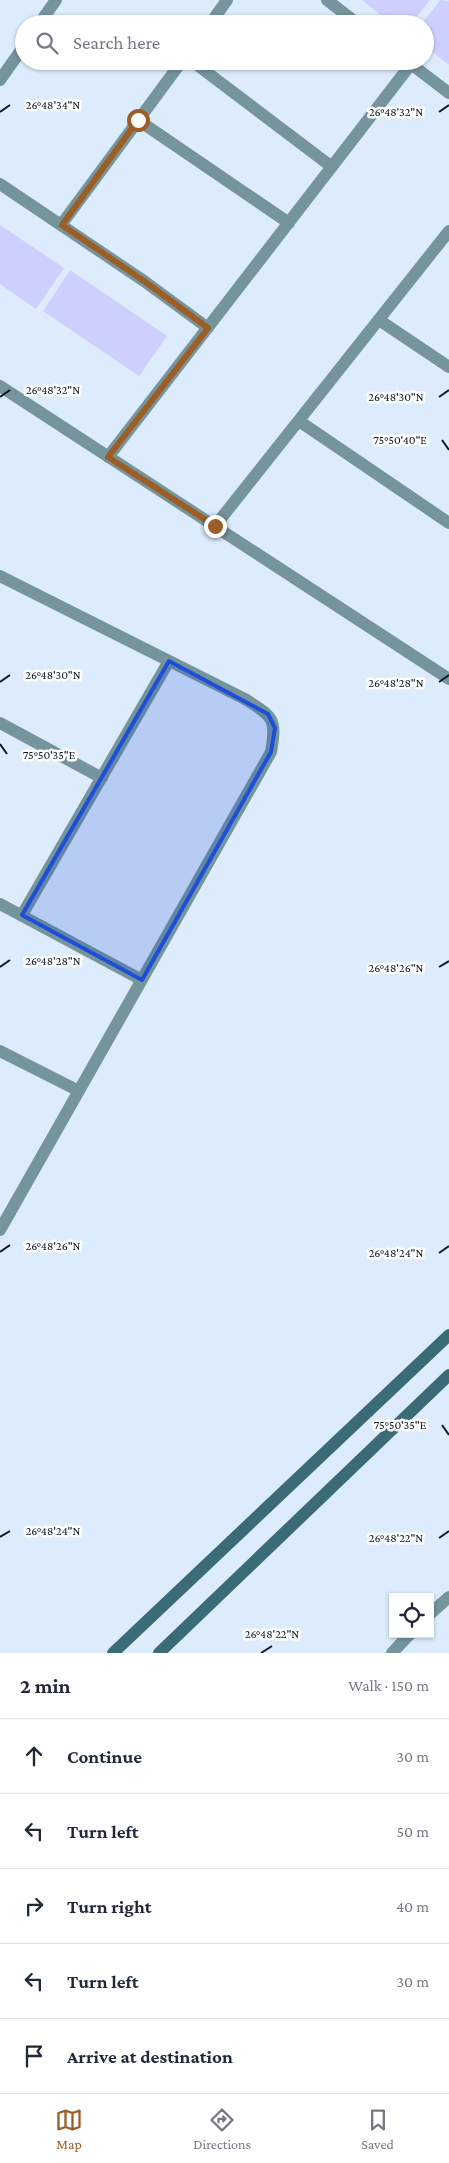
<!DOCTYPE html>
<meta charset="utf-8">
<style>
:root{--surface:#fff;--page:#f6f6f7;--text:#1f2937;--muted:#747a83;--line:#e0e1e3;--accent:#9d5e26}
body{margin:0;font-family:"Crimson Pro",serif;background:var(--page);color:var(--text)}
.controls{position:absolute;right:15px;bottom:15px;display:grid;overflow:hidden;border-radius:0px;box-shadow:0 1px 4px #0004}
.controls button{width:45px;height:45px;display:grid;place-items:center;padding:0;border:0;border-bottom:1px solid var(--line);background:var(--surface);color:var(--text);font:25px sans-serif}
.stop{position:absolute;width:15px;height:15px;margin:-11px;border:4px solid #9d5e26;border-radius:50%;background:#fff}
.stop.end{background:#9d5e26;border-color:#fff;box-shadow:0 1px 5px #0008}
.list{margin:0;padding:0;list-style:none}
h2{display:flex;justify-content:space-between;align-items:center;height:65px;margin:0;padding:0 20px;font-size:21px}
h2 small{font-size:16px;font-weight:400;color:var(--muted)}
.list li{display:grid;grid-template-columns:32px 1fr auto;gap:15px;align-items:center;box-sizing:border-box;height:75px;padding:0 20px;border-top:1px solid var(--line)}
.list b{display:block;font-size:19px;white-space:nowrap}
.list em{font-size:16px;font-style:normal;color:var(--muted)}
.icon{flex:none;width:28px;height:28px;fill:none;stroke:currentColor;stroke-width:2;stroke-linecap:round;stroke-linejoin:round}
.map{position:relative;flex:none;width:449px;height:1653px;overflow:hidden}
.search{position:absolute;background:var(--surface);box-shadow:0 1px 4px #0004;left:15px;right:15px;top:15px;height:55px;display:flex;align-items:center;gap:12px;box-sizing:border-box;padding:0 18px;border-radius:28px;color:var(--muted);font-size:19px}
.sheet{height:440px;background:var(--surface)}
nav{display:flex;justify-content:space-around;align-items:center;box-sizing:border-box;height:70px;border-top:1px solid var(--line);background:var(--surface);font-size:14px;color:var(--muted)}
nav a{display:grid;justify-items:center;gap:2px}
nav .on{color:var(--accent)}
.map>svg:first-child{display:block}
.building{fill:#cdcffe}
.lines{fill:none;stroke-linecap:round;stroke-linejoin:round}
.street{stroke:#75949c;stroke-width:12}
.secondary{stroke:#3b6b76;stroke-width:12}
.route{stroke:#9d5e26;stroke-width:6}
.marked{fill:#1d4ed8;fill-opacity:0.2;stroke:#1d4ed8;stroke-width:4;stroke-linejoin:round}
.ticks{fill:none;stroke:#0e1821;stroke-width:2}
.ticks-label{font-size:12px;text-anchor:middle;fill:#0e1821;stroke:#fff;stroke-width:5;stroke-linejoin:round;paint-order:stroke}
</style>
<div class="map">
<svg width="449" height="1653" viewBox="0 0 449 1653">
<rect width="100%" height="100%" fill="#dcecfc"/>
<path class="building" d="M362,0H430L411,24H392Z
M440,0L449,1V65L425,46V24H422Z
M0,225L64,268L36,309L0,284Z
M70,270L167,336L139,376L43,311Z"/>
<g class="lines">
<path class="street" d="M327,0L358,24
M39,24L56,0
M210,24L227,0
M192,61L332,167
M407,61L449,93
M0,80L24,46
M138,120L289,223
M0,184L144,281L208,328
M61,225L182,61
M379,320L449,367
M0,386L449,679
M299,421L449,523
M108,457L411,64
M215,526L449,231
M0,576L245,699C273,717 277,718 271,752L0,1230
M0,723L102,778
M0,904L142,980
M22,915L169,661
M0,1051L79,1091
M430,1614L449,1597
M392,1653L410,1634"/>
<path class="secondary" d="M113,1653L449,1335
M159,1653L449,1375"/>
</g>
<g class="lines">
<path class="route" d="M138,120L62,225L144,281L208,328L108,457L215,526"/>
</g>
<path class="marked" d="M169,661L268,714L275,728L271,752L142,980L22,915Z"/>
<path class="ticks" d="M0,112L10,105M439,112L449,105M0,397L10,390M439,397L449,390M442,440L449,450M0,682L10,675M439,682L449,675M0,744L7,754M0,967L10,960M439,967L449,961M0,1252L10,1245M439,1253L449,1246M442,1425L449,1435M0,1537L10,1531M439,1538L449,1531M261,1653L272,1646"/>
<g class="ticks-label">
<text x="53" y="109">26°48'34"N</text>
<text x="396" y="116">26°48'32"N</text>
<text x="53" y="394">26°48'32"N</text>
<text x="396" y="401">26°48'30"N</text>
<text x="400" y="444">75°50'40"E</text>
<text x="53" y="679">26°48'30"N</text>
<text x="396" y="687">26°48'28"N</text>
<text x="49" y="759">75°50'35"E</text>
<text x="53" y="965">26°48'28"N</text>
<text x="396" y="972">26°48'26"N</text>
<text x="53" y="1250">26°48'26"N</text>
<text x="396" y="1257">26°48'24"N</text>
<text x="400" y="1429">75°50'35"E</text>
<text x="53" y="1535">26°48'24"N</text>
<text x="396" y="1542">26°48'22"N</text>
<text x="272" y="1638">26°48'22"N</text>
</g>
</svg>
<div class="controls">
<button><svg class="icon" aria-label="locate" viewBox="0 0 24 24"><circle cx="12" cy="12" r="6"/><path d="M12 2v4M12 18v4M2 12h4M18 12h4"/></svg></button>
</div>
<div class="stop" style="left:138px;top:120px"></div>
<div class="stop end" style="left:215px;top:526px"></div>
<div class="search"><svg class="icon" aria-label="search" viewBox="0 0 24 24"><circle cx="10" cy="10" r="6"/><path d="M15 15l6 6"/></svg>Search here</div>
</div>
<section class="sheet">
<h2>2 min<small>Walk · 150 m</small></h2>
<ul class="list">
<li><svg class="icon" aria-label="ahead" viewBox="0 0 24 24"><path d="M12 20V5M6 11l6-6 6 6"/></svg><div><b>Continue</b></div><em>30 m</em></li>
<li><svg class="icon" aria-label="left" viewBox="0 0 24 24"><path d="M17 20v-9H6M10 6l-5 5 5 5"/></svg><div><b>Turn left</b></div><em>50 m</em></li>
<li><svg class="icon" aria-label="right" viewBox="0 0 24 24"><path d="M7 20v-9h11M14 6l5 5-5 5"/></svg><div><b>Turn right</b></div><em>40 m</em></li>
<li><svg class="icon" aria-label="left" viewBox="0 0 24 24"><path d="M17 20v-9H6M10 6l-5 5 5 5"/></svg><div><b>Turn left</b></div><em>30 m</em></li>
<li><svg class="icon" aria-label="arrive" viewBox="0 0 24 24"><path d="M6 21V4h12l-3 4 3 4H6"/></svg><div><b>Arrive at destination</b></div></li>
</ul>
</section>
<nav>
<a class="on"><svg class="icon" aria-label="map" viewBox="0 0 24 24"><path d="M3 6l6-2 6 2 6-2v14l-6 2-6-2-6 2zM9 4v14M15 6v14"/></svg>Map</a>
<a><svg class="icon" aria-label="directions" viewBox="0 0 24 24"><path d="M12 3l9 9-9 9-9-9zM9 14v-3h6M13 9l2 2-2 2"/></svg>Directions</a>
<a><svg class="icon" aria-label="saved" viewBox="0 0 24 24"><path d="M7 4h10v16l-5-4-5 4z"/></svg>Saved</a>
</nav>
